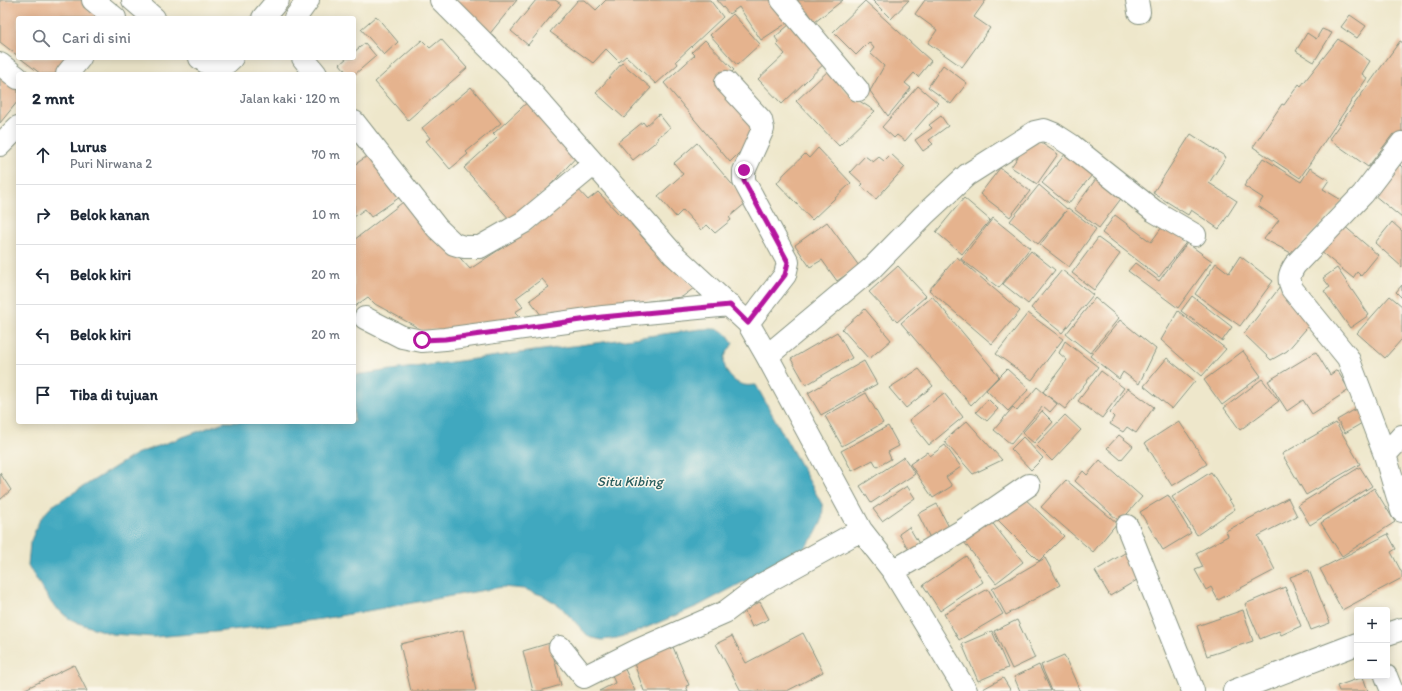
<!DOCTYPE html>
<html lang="id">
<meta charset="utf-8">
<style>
:root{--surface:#fff;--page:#f6f6f7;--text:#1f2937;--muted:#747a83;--line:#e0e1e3}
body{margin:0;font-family:Itim,sans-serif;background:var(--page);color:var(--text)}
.controls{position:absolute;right:12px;bottom:12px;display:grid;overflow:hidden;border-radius:4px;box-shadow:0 2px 10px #0003}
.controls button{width:36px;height:36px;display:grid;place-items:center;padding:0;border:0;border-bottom:1px solid var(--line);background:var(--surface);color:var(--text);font:20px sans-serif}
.stop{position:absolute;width:12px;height:12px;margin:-9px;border:3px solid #b5179e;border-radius:50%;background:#fff}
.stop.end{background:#b5179e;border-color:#fff;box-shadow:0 1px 4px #0008}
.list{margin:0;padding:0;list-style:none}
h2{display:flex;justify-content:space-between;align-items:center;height:52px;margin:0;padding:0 16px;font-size:17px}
h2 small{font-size:13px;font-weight:400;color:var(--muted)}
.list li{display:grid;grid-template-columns:26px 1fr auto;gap:12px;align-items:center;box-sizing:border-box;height:60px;padding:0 16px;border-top:1px solid var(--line)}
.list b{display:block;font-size:15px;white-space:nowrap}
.list p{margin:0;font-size:13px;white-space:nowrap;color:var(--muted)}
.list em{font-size:13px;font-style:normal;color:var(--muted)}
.icon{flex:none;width:22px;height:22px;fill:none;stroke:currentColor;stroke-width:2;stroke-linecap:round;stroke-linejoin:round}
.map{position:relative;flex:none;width:1402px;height:691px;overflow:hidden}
.search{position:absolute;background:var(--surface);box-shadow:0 2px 10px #0003;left:16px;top:16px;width:340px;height:44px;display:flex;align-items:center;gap:10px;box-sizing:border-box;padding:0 14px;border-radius:4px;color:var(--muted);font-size:15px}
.panel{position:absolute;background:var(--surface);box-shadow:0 2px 10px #0003;left:16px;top:72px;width:340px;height:352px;border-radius:4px}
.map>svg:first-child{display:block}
.water{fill:#3fa8bf;stroke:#2f727a}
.building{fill:#e5b38e}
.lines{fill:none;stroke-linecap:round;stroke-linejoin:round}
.street-casing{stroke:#869280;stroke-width:24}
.street{stroke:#fff;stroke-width:22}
.route{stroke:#b5179e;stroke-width:5}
.labels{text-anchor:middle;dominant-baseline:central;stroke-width:3;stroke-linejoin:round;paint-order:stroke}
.water-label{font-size:14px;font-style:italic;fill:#295d5e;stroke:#fbf7ec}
</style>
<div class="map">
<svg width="1402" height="691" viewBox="0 0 1402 691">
<rect width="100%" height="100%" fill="#fbf7ec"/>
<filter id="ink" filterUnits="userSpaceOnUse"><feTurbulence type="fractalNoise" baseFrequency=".025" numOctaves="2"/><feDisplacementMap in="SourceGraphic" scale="8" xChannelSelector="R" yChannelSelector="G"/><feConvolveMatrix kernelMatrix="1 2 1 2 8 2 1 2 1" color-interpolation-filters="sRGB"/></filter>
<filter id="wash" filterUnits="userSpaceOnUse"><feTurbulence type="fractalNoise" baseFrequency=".012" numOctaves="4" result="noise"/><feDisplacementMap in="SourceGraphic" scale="16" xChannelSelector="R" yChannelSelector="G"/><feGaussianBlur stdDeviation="0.9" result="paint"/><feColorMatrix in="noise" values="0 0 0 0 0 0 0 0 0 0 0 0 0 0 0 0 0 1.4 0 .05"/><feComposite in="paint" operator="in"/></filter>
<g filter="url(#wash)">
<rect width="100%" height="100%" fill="#eee7cb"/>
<path class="water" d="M701,329C718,329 724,327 733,343C731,347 727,352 725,356C721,368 732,383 744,385C748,386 752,385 756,385L823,506L822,521L815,535L802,551L698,606L636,632L617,638L602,640L589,637L560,606L544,596L524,589L502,587L322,619L215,632L154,637L112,634L81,624L68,618L52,604L28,566L30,543L40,519L52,506L136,454L224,422H354V375Z"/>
<g id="blocks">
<path class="building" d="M0,0H88L110,18H18V56L0,42Z
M455,0H517L488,36Z
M536,0H555L561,4L528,45L511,31Z
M578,0H585L596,10L606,0H710L723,17L676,61L678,64L656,84L626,56L619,62L606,49L593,63L550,32Z
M717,0H776L790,21L761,40L739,7L729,14Z
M799,0H843L815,22L808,12L803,16L794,4Z
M872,0H909L891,19Z
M925,0H986L974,17L990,28L962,67L928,43L937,30L915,14Z
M865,1L931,61L918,77L914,73L905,83L911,88L888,116L870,91L884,66L870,53L874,48L869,42L856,55L833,32Z
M733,14L760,44L737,65L710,35Z
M1350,15L1366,26L1357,38L1341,27Z
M376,16L398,42L384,55L361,29Z
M790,24L830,58L782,104L758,79L785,54L777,45L779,43L775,37Z
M1322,29L1332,33L1314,62L1296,51L1307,33L1316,39Z
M441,39L467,68L408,120L375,82L422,40L430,48Z
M1338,39L1370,61L1362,74L1367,78L1300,178L1253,147L1282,104L1284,105L1299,84L1301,86Z
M705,40L734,70L721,82L762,130L730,162L664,83L695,55L692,52Z
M1400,41L1402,42V132L1398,137L1393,134L1368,167L1329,139Z
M365,43L376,56L354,75L348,74L340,64L347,58H354V52Z
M20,58H77L65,74H41Z
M622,63L651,88L624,118L596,93Z
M943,65L967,83L951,104L928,87Z
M829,70L847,93L875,111L839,146L796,101Z
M0,74L18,87V101L0,123Z
M918,86L938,103L905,141L897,135L894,138L882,127Z
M471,87L501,123L466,152L468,154L450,169L426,141L430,138L422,128Z
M533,97L580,153L545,191L511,221L464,168L497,138L493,134Z
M659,114L670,128L657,138L658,140L633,160L618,142L643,122L646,126Z
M941,116L948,126L929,140L933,144L923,151L915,140L932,128L929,125Z
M1191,134L1226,157L1209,183L1237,201L1219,229L1191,210L1188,215L1153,193Z
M1032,137L1058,154L1037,184L1011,167Z
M697,143L747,202L729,217L731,220L715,233L707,225L701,230L683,210L676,217L658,196L683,174L674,163Z
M818,148L851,183L812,220L777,183L784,174L805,154L809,158Z
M1070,148L1097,169L1068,204L1042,183Z
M372,153L403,195L371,217L365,209L354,217V165Z
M891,154L905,167L876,199L861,186L863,184L850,172L865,156L873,162L879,157L884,161Z
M1263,158L1301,182L1310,168L1329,180L1323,189L1343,201L1293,254L1264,239L1279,220L1258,206L1263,198L1244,186Z
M1399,164L1402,167V218L1374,195Z
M1000,168L1030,191L1010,217L980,194Z
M1101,172L1126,192L1099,228L1074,209Z
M1039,185L1067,209L1068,208L1096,229L1069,267L1040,245L1066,211L1038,244L1010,221Z
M575,186L588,200L598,192L620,215L628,208L638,218L631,224L653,249L658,246L694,288L682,297L541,315L530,300L549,287L542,279L516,298L523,307L515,312L521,318L448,330H422L375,304L368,297L354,307V240L407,199L470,269L538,224Z
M964,198L990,220L962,254L936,232Z
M1115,215L1151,242L1165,223L1188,240L1159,277L1102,233Z
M993,218L1030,248L999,288L961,259Z
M827,222L859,266L837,281L822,260L810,267L795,245Z
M1392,222L1402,231V267L1375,243Z
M1342,224L1378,255L1361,276L1357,272L1353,278L1320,251Z
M1098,238L1120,254L1094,290L1072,273Z
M1187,243L1212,261L1178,308L1128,271L1135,263L1159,281Z
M1031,251L1055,270L1028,304L1003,284Z
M1240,256L1273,281L1240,326L1195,294L1216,263L1229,273Z
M957,257L1020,311L992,344L929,290Z
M898,266L926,296L897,322L869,292Z
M1337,268L1369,315L1350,328L1324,291L1330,287L1323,278Z
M1062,270L1093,295L1062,333L1031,308Z
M1402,285V298L1396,292Z
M1280,287L1312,322L1287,351L1271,360L1244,334Z
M932,296L999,376L971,405L901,323Z
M1192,296L1232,327L1222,341L1181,311Z
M1390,296L1402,306V339L1385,358L1357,333Z
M1095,298L1119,318L1090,353L1066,334Z
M865,309L891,340L869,359L842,329Z
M1178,311L1226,349L1202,376L1161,340Z
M1028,313L1063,339L1032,380L996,354Z
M1120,320L1156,349L1139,384L1123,372L1119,379L1090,356Z
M837,332L852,358L806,385L791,359Z
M1065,341L1098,367L1065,409L1043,392L1067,360L1059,353Z
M1243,351L1261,376L1222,405L1204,380Z
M1316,352L1330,375L1337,370L1349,390L1312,414L1303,400L1287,411L1268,381Z
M1167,358L1195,381L1172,409L1144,386Z
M864,361L877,384L821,415L808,393Z
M919,369L933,386L906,408L889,388Z
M1007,369L1029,389L1008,411L986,390Z
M1101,371L1124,388L1102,418L1078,401Z
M1262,379L1279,401L1240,430L1224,408Z
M1037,387L1057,404L1050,412L1043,406L1011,444L994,430L1013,407L1017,411Z
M1128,388L1154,407L1136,433L1127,427L1123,432L1110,424L1114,417L1110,413Z
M866,393L883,423L842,446L825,416Z
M944,393L963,417L929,445L909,420Z
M988,399L998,409L987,421L976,412Z
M1361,406L1369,419L1345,433L1337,420Z
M1042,411L1053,422L1034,443L1022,433Z
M1065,415L1081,430L1052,461L1036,445Z
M967,421L1002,460L973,474L944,441Z
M1179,421L1207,464L1172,486L1145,443Z
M1336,423L1360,464L1306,495L1282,454Z
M888,426L899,446L888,452L891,459L877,467L873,460L852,471L841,451Z
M1119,435L1133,446L1121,460L1107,448Z
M1023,437L1043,458L1031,470L1011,449Z
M945,445L961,467L946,477L952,486L933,498L910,464L927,452L930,456Z
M904,457L915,474L871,503L860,486Z
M1100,460L1142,497L1120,522L1075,481L1083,471L1087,475Z
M1360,467L1372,486L1310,525L1298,505Z
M1211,472L1235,509L1197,535L1172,497Z
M0,473L11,490L0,500Z
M1066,480L1117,523L1093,552L1041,507Z
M907,486L915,498L882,521L873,509Z
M1374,488L1395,522L1342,556L1321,523Z
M1021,495L1064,536L1039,561L993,515Z
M1168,495L1191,533L1163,550L1140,512Z
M1288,498L1297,516L1258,536L1275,570L1218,600L1211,587L1206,590L1195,570L1203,567L1196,553L1228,536L1226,531Z
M937,504L951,531L932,542L918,514Z
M987,516L1023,562L996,583L960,537Z
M909,527L921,547L911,553L899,534Z
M1388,534L1396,549L1391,552L1402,573V578L1342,610L1320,569Z
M1128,551L1142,577L1110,596L1095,571Z
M966,556L983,582L940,611L923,585Z
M1045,558L1060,585L1006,615L992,589Z
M1309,570L1330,623L1311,630L1290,577Z
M1285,587L1301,626L1281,635L1279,631L1260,639L1245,604Z
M988,589L1003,614L959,640L944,614Z
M760,602L769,619L752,627L744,610Z
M1243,610L1253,641L1207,656L1197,626Z
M1017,620L1035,658L1012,669L994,631Z
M463,630L476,691H411L400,644Z
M992,631L1008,668L978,681L962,644Z
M803,633L823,672L787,691H741L716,644L732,636L746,663Z
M670,640L689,685L686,686L688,691H644L632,658Z
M550,643L561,685L540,691H533L523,651Z
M1064,655L1080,691H1052L1041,665Z
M74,665L87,691H21Z
M623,665L635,691H599L615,683L610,670Z
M1039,665L1051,691H1020L1014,677Z
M1363,677L1368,691H1339L1337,686Z
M1003,678L1011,691H984L983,689Z"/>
</g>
</g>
<g filter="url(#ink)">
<use href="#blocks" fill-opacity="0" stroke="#869280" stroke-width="1"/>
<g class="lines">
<g class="street-casing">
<path id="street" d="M93,0L115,18
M133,0L154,18
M441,0L517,76L674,255L748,323L767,356L861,530L893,571L966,691
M782,0L858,90
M1137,0L1139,12
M263,18L278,0
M295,18L308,0
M200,58C212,68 221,70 232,58
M303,58L316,74
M0,64L18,78
M67,74L80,58
M726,82L761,120L763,129L744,171V181L788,262L785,275L748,323
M354,122L437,228L454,244L464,247H480L524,222L594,164
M1402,143L1363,194L1295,265C1289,274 1288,279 1292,289L1348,358L1385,455L1402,511
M0,145L18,127
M365,318L402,337L422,341L445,339L603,317L730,305
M767,356L871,269L924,215L967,175L1035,132L1044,130L1054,134L1071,145L1154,211L1195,235
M1385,455L1402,436
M1127,526L1193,691
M893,571L962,531L1029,485
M1387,634L1402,629
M560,647L584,677L638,650L725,612L761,585L861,530
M1386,676L1392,691
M1234,691L1357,644"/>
</g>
<use href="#street" class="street"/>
</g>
</g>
<g class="lines" filter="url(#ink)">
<path class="route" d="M422,340L445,339L602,317L730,305L748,323L785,275L788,262L749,190L744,181V170"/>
</g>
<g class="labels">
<g class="water-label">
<text x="630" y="481">Situ Kibing</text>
</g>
</g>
</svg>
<div class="controls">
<button>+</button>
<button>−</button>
</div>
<div class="stop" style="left:422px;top:340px"></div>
<div class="stop end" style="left:744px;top:170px"></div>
<div class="search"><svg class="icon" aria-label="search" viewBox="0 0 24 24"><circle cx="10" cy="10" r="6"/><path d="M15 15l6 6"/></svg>Cari di sini</div>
<section class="panel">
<h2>2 mnt<small>Jalan kaki · 120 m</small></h2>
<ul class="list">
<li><svg class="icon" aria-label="ahead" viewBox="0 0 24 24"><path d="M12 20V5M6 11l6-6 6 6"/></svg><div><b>Lurus</b><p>Puri Nirwana 2</p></div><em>70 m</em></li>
<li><svg class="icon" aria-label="right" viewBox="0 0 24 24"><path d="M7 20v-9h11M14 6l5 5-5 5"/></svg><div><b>Belok kanan</b></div><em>10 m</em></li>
<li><svg class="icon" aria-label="left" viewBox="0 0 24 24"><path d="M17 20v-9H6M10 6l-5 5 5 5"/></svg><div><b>Belok kiri</b></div><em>20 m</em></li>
<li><svg class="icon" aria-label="left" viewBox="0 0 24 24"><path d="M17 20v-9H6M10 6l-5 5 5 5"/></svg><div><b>Belok kiri</b></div><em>20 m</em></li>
<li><svg class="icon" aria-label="arrive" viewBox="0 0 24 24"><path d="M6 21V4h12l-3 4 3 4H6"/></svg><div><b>Tiba di tujuan</b></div></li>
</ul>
</section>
</div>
